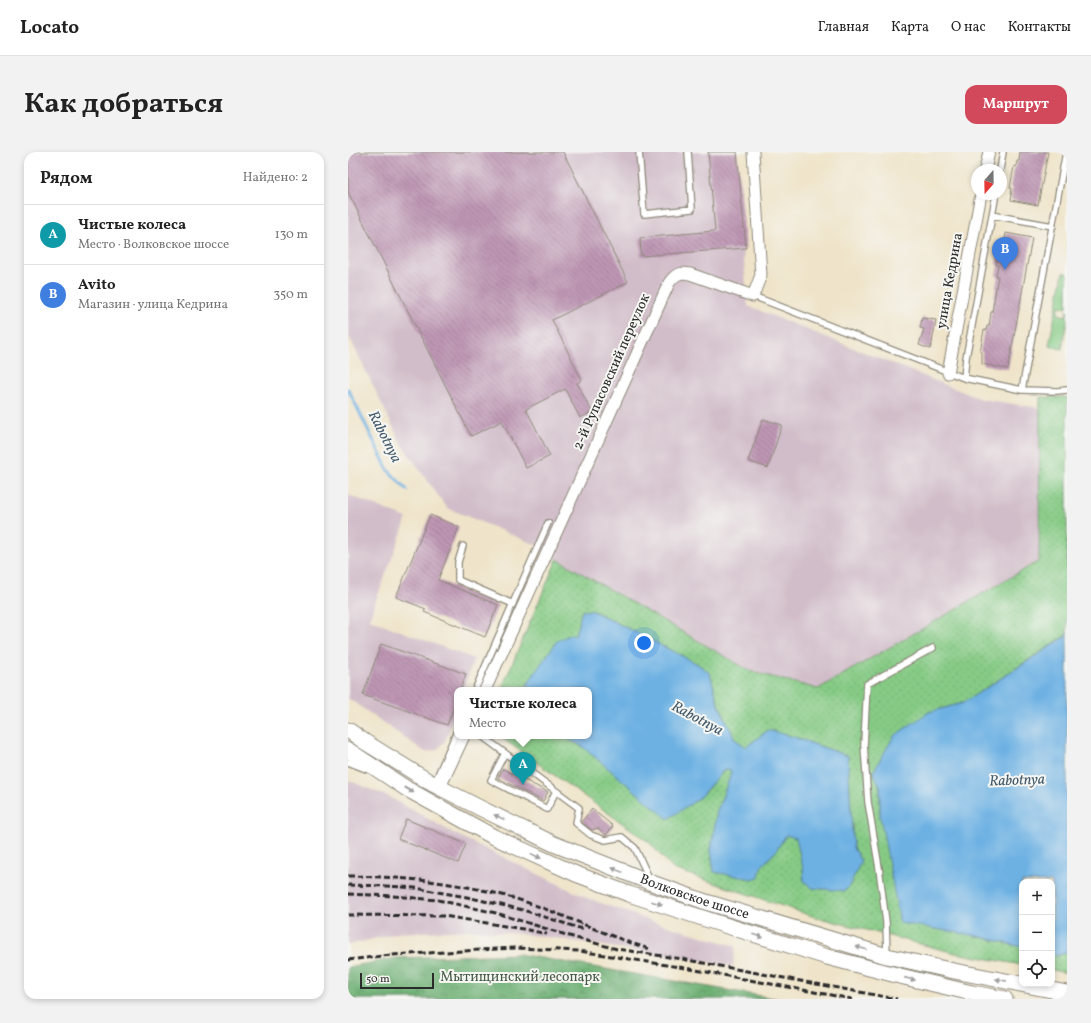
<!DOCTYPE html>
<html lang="ru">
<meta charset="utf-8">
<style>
:root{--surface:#fff;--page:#f2f2f2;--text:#222;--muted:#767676;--line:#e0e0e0;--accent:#d1495b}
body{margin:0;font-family:Vollkorn,serif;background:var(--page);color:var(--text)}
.controls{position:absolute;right:12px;bottom:12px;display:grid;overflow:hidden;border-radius:8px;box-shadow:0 2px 6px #0003}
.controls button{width:36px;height:36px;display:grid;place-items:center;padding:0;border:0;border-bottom:1px solid var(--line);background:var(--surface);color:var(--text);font:20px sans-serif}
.compass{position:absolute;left:623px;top:12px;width:36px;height:36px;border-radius:50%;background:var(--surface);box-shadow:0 2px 6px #0003;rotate:200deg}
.scale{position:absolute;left:12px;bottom:10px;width:74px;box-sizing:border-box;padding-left:4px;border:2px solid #2b2b2b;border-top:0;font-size:11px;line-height:14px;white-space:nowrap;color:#2b2b2b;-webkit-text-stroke:3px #f6f6f2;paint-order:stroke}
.you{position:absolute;left:296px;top:491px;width:14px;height:14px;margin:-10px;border:3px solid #fff;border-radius:50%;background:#1a73e8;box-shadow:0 0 0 6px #1a73e833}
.badge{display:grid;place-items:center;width:26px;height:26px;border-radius:50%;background:var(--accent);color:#fff;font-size:13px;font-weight:700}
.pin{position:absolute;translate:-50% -33px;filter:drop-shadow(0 1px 2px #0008)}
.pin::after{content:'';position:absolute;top:21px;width:14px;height:12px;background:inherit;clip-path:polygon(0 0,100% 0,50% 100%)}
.popup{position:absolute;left:106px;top:535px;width:138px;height:52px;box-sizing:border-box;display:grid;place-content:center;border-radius:8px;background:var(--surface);filter:drop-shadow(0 1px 3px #0005);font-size:13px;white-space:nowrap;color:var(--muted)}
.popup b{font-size:15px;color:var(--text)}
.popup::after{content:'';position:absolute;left:50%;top:100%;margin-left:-8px;border:8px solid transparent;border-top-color:var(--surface)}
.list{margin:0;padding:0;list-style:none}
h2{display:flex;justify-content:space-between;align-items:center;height:52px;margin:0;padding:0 16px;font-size:17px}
h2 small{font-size:13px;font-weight:400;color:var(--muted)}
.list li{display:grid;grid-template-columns:26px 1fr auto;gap:12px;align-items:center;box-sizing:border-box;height:60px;padding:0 16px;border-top:1px solid var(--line)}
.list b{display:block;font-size:15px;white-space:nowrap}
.list p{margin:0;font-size:13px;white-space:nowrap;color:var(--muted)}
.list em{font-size:13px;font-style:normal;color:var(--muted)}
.icon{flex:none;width:22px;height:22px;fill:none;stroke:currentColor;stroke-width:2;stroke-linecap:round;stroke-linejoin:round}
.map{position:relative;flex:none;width:719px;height:847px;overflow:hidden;border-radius:12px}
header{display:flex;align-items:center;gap:24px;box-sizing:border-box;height:56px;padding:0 20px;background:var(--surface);border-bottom:1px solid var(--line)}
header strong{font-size:19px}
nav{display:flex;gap:22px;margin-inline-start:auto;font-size:14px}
.intro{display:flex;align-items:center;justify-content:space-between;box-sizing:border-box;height:96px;padding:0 24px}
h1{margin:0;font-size:28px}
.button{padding:10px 18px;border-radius:12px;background:var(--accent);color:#fff;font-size:14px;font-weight:700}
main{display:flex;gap:24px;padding:0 24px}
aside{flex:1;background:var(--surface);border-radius:12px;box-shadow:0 2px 6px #0003}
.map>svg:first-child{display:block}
.industrial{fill:#d1bdc9}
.grass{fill:url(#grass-dots);stroke:#587b58}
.forest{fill:url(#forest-crowns);stroke:#4c6d4e}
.green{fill:#86cb85;stroke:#587b58}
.water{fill:#6db1e3;stroke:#4c6e87}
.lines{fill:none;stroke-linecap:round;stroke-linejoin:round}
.stream{stroke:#6db1e3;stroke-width:3}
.building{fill:url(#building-back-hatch)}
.service-casing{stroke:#8d887a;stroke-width:8}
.minor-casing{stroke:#8d887a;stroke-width:13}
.secondary-casing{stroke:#8d887a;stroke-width:17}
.service{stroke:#fff;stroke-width:5.5}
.minor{stroke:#fff;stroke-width:11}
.secondary{stroke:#fff;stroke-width:15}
.rail{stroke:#2b2b2b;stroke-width:3;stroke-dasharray:6 3;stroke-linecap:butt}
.oneway{fill:#a0a0a0}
.labels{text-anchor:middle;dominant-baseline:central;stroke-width:4;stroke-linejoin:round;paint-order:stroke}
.street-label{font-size:14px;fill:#2b2b2b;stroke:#f6f6f2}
.park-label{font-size:14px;fill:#465b46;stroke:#f6f6f2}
.water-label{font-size:15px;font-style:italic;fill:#425a6b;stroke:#f6f6f2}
</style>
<header>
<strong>Locato</strong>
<nav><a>Главная</a><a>Карта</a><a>О нас</a><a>Контакты</a></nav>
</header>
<div class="intro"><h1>Как добраться</h1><a class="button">Маршрут</a></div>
<main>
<aside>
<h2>Рядом<small>Найдено: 2</small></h2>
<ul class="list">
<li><span class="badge" style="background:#0f9aa8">A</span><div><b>Чистые колеса</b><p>Место · Волковское шоссе</p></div><em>130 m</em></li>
<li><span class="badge" style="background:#3f7fe0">B</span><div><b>Avito</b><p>Магазин · улица Кедрина</p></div><em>350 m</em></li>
</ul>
</aside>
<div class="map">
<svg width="719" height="847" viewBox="0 0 719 847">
<defs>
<pattern id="grass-dots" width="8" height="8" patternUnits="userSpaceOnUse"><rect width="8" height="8" fill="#86cb85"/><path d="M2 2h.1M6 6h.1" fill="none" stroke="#74ae73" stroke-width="1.8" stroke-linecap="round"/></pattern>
<pattern id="forest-crowns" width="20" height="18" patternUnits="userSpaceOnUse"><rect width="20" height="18" fill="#6caf72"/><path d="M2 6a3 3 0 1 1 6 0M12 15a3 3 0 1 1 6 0" fill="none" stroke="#598f5e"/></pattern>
<pattern id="building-back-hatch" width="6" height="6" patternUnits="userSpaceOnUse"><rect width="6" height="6" fill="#be96b4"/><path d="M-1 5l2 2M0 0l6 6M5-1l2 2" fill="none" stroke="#9b7b93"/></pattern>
</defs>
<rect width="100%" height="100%" fill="#f6f6f2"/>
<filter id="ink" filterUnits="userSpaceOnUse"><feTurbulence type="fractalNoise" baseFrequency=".025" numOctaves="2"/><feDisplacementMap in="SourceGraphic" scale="8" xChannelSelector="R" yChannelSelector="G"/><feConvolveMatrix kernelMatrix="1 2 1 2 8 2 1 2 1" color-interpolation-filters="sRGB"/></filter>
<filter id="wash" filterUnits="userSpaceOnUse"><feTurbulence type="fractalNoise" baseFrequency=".012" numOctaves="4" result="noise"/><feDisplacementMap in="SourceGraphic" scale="16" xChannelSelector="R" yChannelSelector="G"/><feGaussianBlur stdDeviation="0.9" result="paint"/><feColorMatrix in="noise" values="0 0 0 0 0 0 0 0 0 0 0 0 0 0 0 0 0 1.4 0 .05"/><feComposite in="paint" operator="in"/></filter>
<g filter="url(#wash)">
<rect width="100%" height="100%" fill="#efe4c9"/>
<path class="industrial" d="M0,0H386L400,154L633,247L692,256L691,409L470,537L402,519L209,407L186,392L99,356L54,293L0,182Z
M0,343L59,366L21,467L126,507L115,538H109V554L97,589L88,598L77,600L0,546Z
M0,628L41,645L107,682L239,746L306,770L387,794L385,814L193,784L125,778L50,781L0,793Z"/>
<path class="grass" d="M692,245H719V481L717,484L615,551L581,560L525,620L532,634V664L629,784L674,795V813L607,801L464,764L325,717L301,690L151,584H215L235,595L350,647L377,618L382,617L383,622L369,659L363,698L366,720L413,715L428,699L438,683L448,685L455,716L456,729L513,709L505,696L500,604L446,585L420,578L398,595L387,587L370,551L362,521L348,511L244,458L234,459L227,483L190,516L176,538H153L209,407L402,519L470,537L691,409Z
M719,800V821L704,818V802L709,804Z"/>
<path class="forest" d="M170,802L431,847H0V815L49,806Z"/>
<path class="green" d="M715,121H719V156L711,154L710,162L718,164L719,158V169L714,197L701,194Z"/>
<path class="water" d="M243,458L348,511L362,521L370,551L387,587L398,595L420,578L446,585L500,604L505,696L513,709L503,731L497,739L464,736L456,729L455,716L448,686L438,683L428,699L413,715L411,725L404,727L366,720L363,698L369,659L383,622L382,617L376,618L350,647L320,667L235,595L215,584H241V538H176L190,516L209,489L221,483H227L234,459Z
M719,481V800L709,804L704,802V730H674V795L629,784L552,771L532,664V634L525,620L546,584L581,560L615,551L717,485Z"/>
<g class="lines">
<path class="stream" d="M0,237L40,318L59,338"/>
</g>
<g id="blocks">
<path class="building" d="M0,0H215L280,130L204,168L234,228L229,231L244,260L232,266L217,237L178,257L202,304L178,316L154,269L123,284L0,40Z
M360,0H389L398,96L293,104L292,86L367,79Z
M672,0H700L690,53L663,48L664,42L663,41L664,36H662L666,14L668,15L669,9H671Z
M658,81L684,86L660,217L634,212V200H632L636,178L638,179L639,174H641L643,160H644L650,124H648L650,113H648L652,92H654L655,87L657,88Z
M574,166L588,168L584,191L582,197L571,193L576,177L572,176Z
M415,267L434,273L420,316L400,309Z
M82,363L111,375L90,428L150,453L137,485L76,460L78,457L48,445Z
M33,492L118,522L112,538H109V547L99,573L15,543Z
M155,617L200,640L195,649L150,626Z
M244,657L265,674L258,683L250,676L244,678L233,670Z
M58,667L118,692L110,711L50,687Z"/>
</g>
</g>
<g filter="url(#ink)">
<use href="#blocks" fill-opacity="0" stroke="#8d887a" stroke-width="1"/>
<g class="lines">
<g class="service-casing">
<path id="service" d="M291,0L296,62L344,57L340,0
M652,18L655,0
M644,63L705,74
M405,144L616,226L674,238L718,0
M616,226L618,206L648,42
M674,238L709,239L719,238
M115,394L110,410V428L165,452
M127,538L200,371
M134,584L231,656L228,671L243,683L257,688L274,685L287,696L302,728
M157,601L143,628L199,657L208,639
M0,610L18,617
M86,632L109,579
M539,803L538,770L531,716L520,650L516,593L519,532L585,496"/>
</g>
<g class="minor-casing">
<path id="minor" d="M637,18L641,0
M600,221L633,42
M137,538L321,131C327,122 332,120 342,122L405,144L413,123L405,0
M92,635L116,584"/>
</g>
<g class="secondary-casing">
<g id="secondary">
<path id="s1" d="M0,578L17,590L85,632L134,657L206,692L304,731L358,750L539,804L606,819L719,841"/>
<path d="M0,598L59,637L144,684L228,722L281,742L373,772L479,805L552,824L624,841L657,847"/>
</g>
</g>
<use href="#service" class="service"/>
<use href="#minor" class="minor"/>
<use href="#secondary" class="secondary"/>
<path class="rail" d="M0,724C56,725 111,730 165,746C212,760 255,783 302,797
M0,733L39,734L67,736L119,745L175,758L237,778
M0,742L45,744L90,748L148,761L228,786L269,797L334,807L549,847
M0,763L96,764L175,777L199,782
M0,808L43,803L168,796L232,799L337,816L504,847"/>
</g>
<defs><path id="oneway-solid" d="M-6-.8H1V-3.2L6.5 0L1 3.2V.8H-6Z"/></defs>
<g class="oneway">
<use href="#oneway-solid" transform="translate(61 638) rotate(30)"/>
<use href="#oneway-solid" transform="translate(151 665) rotate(-154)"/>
<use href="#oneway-solid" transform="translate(188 704) rotate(24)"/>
<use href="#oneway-solid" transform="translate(269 718) rotate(-158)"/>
<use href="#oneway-solid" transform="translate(309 751) rotate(18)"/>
<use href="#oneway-solid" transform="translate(410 784) rotate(17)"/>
<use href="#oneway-solid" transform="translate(513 796) rotate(-164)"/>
<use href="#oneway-solid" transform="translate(562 827) rotate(13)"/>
<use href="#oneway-solid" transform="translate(653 828) rotate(-169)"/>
</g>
</g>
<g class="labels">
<g class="street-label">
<text transform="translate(602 129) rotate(-80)">улица Кедрина</text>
<text transform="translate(264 220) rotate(-66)">2-й Рупасовский переулок</text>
<text stroke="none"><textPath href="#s1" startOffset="386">Волковское шоссе</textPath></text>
</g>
<g class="park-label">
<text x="172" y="825">Мытищинский лесопарк</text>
</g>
<g class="water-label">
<text transform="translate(36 285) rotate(63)">Rabotnya</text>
<text transform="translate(349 567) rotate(28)">Rabotnya</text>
<text transform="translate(669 629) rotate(-2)">Rabotnya</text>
</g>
</g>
</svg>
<div class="controls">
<button>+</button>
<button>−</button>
<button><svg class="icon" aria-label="locate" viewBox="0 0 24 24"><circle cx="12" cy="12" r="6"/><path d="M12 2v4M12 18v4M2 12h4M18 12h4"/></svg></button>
</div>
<svg class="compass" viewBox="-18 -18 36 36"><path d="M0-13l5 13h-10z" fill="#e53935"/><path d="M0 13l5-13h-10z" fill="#767676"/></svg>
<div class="scale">50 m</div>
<div class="you"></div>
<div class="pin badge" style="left:175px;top:633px;background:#0f9aa8">A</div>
<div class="popup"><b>Чистые колеса</b>Место</div>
<div class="pin badge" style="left:657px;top:118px;background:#3f7fe0">B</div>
</div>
</main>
